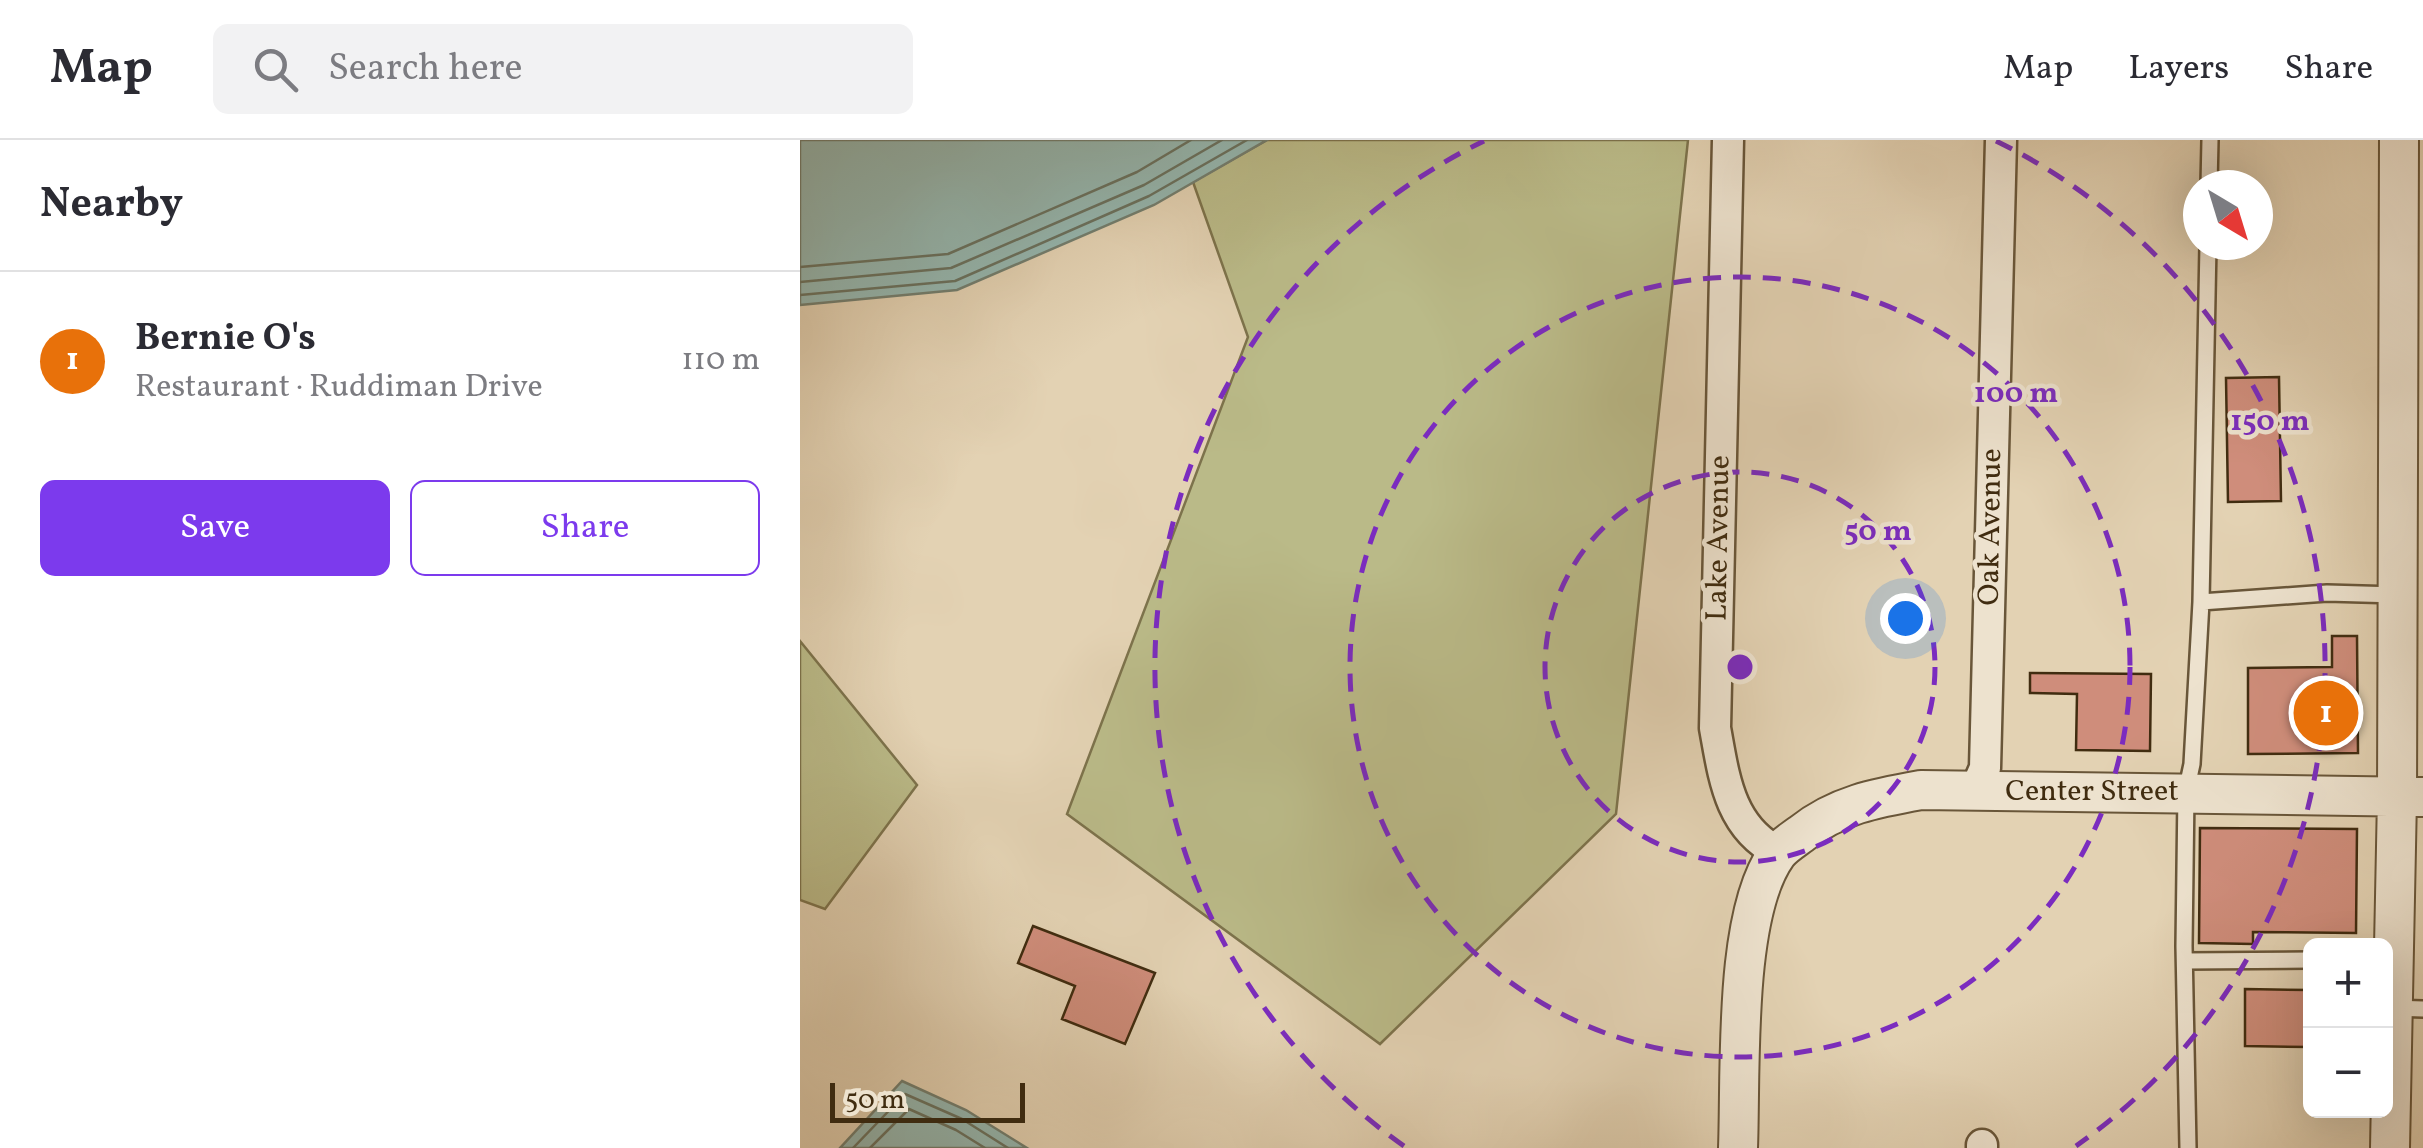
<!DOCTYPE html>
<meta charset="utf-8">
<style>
:root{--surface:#fff;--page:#f2f2f3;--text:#2b2b33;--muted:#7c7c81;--line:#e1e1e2;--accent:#7c3aed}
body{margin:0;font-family:Vollkorn,serif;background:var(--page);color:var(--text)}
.controls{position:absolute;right:30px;bottom:30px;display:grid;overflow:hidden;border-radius:15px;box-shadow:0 10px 40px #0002}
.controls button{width:90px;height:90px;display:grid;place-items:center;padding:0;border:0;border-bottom:2px solid var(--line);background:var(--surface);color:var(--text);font:50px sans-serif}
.compass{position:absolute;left:1383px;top:30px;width:90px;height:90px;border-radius:50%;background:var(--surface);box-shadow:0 10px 40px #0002;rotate:142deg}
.scale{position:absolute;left:30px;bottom:25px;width:195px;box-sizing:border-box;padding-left:10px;border:5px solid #402c10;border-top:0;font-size:28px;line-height:35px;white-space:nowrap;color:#402c10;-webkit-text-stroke:8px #ede2ce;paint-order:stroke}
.you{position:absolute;left:1105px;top:478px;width:35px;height:35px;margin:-25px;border:8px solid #fff;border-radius:50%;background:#1a73e8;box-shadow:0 0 0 15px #1a73e833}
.badge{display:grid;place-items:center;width:65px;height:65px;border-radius:50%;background:var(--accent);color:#fff;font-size:32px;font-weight:700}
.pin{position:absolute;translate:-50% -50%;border:5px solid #fff;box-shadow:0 2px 10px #0006}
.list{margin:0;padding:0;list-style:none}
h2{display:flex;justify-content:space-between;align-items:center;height:130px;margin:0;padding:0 40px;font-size:42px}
h2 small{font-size:32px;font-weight:400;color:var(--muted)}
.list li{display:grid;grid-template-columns:65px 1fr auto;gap:30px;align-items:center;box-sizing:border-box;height:180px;padding:0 40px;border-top:2px solid var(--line)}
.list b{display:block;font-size:38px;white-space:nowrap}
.list p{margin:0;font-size:32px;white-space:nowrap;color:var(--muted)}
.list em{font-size:32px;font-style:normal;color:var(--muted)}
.actions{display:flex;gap:20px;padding:30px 40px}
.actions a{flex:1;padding:22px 0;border:2px solid var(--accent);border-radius:15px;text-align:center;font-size:35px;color:var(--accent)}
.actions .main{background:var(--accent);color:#fff}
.icon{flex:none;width:55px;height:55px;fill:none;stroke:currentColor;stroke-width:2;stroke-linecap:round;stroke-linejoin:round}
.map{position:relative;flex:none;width:1623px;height:1008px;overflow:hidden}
header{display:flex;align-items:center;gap:60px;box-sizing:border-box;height:140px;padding:0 50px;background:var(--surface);border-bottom:2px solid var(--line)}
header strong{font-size:48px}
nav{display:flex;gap:55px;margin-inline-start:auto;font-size:35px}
.search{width:700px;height:90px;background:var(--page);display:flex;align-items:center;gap:25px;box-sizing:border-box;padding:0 35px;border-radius:15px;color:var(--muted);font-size:38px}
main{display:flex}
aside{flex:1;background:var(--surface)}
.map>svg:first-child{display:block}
.green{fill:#baba88;stroke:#7d734c;stroke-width:2.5}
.water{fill:#95b7b0;stroke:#737f70;stroke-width:2.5}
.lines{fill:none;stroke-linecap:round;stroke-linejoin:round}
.shore{stroke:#6a7260;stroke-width:2.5}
.building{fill:#cf8d7b;stroke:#402c10;stroke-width:2.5}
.service-casing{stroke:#695639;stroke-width:20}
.minor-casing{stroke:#695639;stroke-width:35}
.tertiary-casing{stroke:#695639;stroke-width:42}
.service{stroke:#ede2ce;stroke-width:15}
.minor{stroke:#ede2ce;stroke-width:30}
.tertiary{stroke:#ede2ce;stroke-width:38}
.ring{fill:none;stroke:#7b2cbf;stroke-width:5;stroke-dasharray:18 12}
.labels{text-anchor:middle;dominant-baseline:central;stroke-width:9;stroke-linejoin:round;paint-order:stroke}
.street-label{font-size:30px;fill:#402c10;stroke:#ede2ce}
.centre{fill:#7b2cbf;stroke:#ede2ce;stroke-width:5}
.ring-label{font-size:30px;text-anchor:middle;font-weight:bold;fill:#7b2cbf;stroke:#ede2ce;stroke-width:9;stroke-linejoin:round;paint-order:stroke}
</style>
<header>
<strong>Map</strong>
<div class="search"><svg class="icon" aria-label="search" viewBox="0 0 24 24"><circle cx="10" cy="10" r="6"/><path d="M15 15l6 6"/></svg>Search here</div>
<nav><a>Map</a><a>Layers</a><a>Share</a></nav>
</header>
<main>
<aside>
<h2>Nearby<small></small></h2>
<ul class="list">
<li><span class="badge" style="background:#e8710a">1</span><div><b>Bernie O's</b><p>Restaurant · Ruddiman Drive</p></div><em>110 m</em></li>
</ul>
<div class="actions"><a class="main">Save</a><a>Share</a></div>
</aside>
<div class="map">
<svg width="1623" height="1008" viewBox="0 0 1623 1008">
<rect width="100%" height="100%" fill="#e3d2b3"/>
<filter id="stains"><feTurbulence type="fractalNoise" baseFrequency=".002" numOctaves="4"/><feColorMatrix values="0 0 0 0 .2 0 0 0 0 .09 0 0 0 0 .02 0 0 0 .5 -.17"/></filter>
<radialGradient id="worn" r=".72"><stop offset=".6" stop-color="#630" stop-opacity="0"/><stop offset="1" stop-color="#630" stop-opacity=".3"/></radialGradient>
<path class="green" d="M467,0H888L816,674L580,904L267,674L448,197L393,42Z
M0,501L117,645L25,769L0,760Z"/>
<path class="water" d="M0,0H467L354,65L157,150L0,165Z
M102,941L166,970L227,1008H40Z"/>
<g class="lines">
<path class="shore" d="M0,127L148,114L337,32L391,0
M0,142L151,128L344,45L422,0
M0,155L155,141L349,56L447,0
M53,1008L105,954L162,979L208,1008
M70,1008L109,969L156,990L185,1008"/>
</g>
<path class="building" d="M1479,237L1481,361L1428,362L1426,238Z
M1532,496H1557L1558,613L1448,614V528L1532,527Z
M1230,533L1351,534L1350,611L1276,610L1277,554L1230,553Z
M1400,688L1557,689L1556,793L1453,792V804L1399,803Z
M233,786L355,833L325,904L262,879L275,846L218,823Z
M1445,849L1510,850V907L1445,906Z"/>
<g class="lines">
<g class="service-casing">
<path id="service" d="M1409,45L1410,0
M1401,462L1527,453L1597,455
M1386,821L1510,820
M1592,868L1623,869
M1388,1008L1384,806L1386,652L1392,624L1401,462L1408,105"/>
</g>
<g class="minor-casing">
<path id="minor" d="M928,0L915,588C924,637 929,687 978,712
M1175,651L1185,628L1201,0
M1182,1005V1008"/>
</g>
<g class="tertiary-casing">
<path id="tertiary" d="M938,1008C941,931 933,775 977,714C983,706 993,700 1001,694C1037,665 1076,658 1121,650L1623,657
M1590,1008L1597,657L1599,0"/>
</g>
<use href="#service" class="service"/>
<use href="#minor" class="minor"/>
<use href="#tertiary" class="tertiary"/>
</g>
<g class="ring">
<circle cx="940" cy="527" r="195"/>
<circle cx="940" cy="527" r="390"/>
<path d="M604 1006A585 585 0 0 1 684 1M1196 1A585 585 0 0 1 1276 1006"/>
</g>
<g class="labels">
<g class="street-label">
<text transform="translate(1191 387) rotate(-89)">Oak Avenue</text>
<text transform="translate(919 398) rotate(-89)">Lake Avenue</text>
<text x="1292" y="652">Center Street</text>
</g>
</g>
<circle cx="940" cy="527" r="15" class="centre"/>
<g class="ring-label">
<text x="1216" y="262">100 m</text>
<text x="1470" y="290">150 m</text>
<text x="1078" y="400">50 m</text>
</g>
<rect width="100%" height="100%" filter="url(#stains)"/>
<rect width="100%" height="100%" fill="url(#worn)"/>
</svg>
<div class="controls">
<button>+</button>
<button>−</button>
</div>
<svg class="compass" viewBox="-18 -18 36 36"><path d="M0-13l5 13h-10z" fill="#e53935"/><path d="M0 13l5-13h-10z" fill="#7c7c81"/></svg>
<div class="scale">50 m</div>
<div class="you"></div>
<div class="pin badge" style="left:1526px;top:573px;background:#e8710a">1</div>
</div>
</main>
